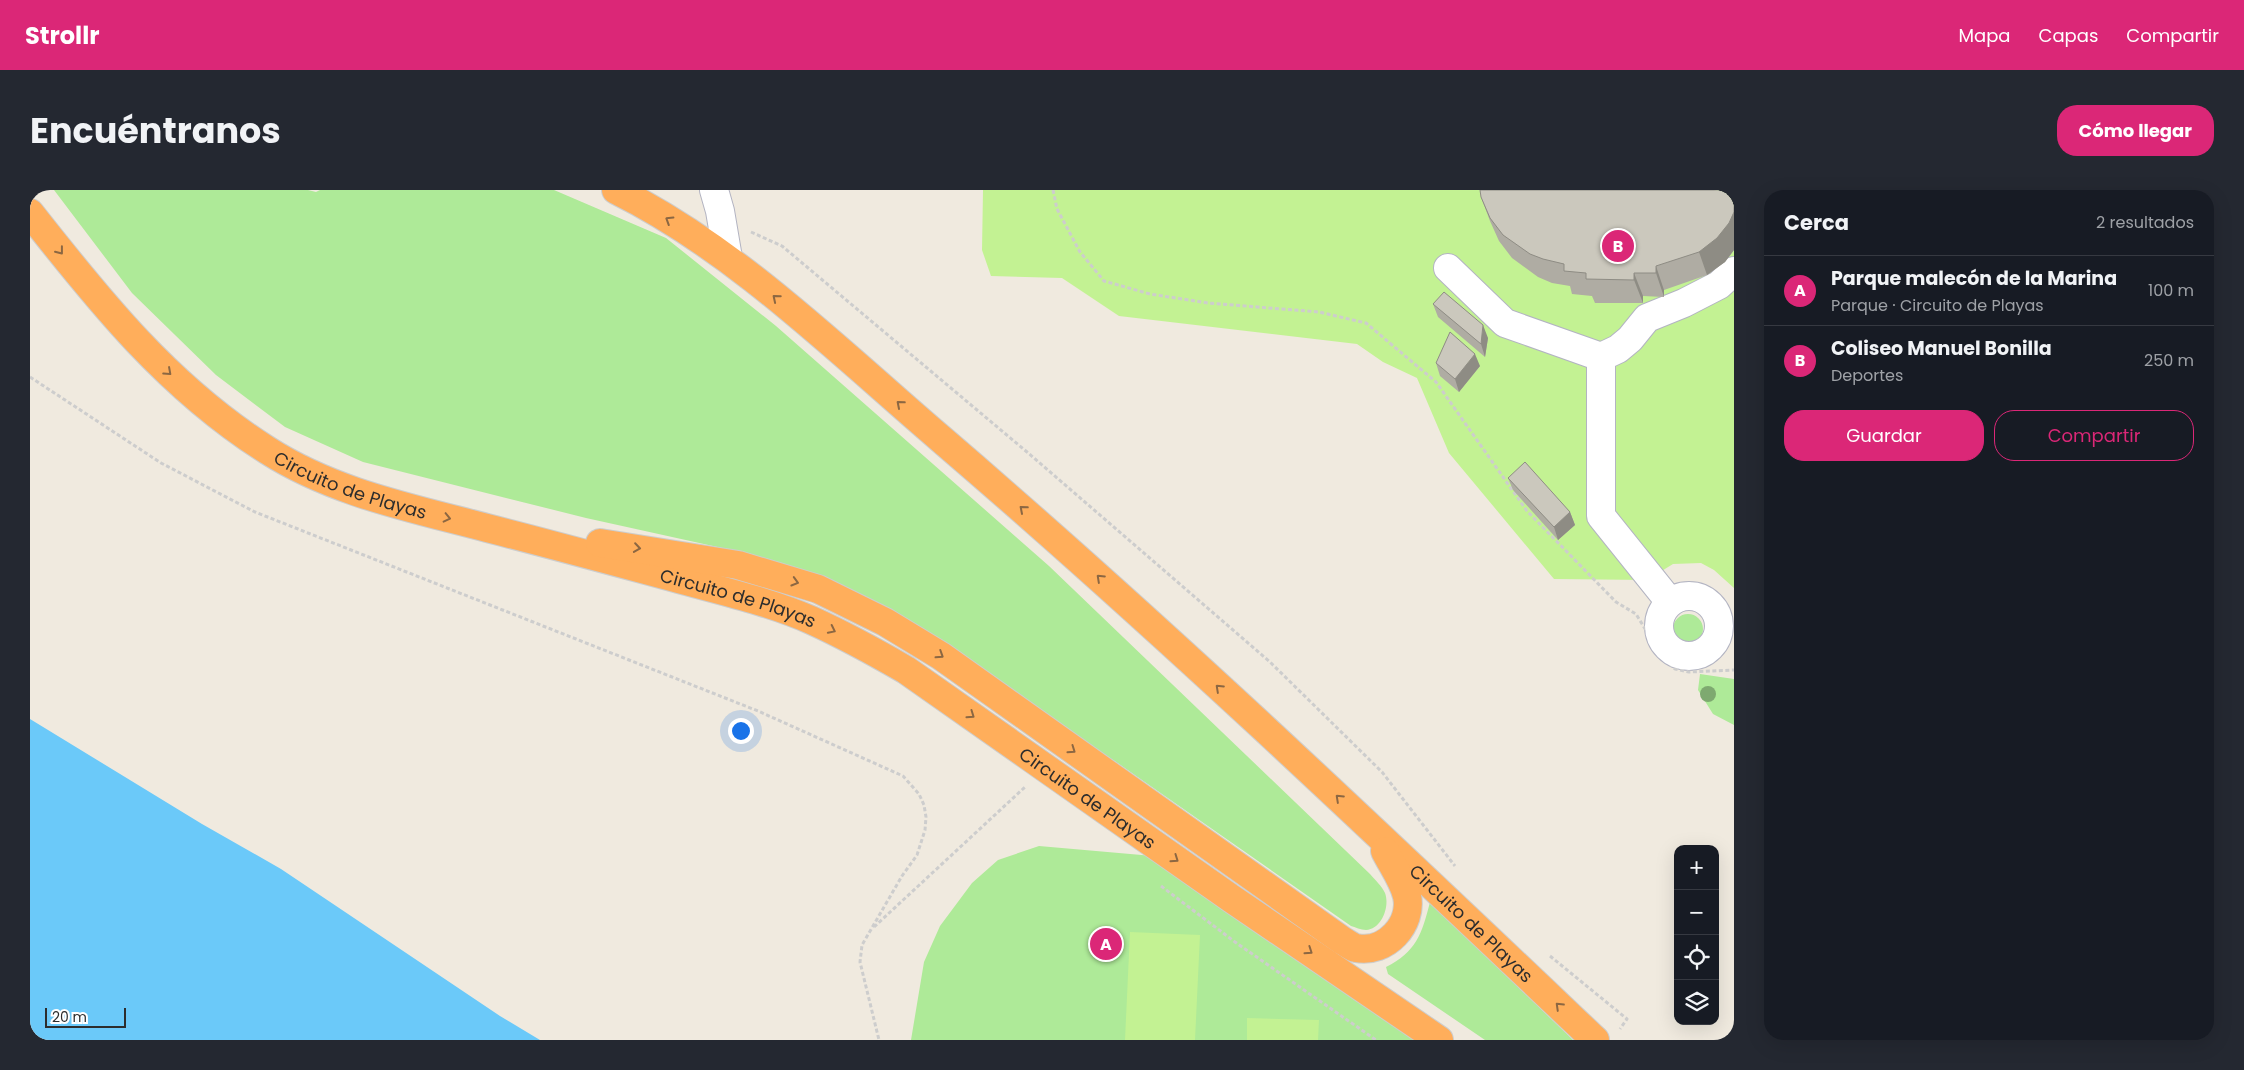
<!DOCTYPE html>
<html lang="es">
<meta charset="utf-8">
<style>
:root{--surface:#171b24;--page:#242831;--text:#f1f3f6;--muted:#9ea1a6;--line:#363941;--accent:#db2777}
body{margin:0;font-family:Poppins,sans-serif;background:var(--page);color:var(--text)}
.controls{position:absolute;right:15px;bottom:15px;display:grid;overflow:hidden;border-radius:10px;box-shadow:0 5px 20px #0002}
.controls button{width:45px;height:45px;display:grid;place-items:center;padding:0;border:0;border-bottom:1px solid var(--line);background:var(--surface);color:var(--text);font:25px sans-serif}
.scale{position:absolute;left:15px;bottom:12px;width:81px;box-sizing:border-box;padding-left:5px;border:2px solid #2d2d2d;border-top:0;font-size:14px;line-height:18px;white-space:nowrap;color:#2d2d2d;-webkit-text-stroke:4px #fff;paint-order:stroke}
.you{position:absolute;left:710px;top:540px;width:18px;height:18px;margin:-12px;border:4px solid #fff;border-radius:50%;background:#1a73e8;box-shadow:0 0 0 8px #1a73e833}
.badge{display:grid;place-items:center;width:32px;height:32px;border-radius:50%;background:var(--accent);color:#fff;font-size:16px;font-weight:700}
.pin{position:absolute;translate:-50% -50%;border:2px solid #fff;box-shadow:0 1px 5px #0006}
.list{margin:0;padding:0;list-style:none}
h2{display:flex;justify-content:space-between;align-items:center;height:65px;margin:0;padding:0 20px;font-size:21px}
h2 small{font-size:16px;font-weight:400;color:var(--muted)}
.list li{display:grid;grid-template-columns:32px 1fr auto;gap:15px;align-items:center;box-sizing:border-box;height:70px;padding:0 20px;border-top:1px solid var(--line)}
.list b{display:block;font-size:19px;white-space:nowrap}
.list p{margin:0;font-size:16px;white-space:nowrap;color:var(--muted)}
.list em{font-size:16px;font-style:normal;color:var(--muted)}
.actions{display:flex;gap:10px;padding:15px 20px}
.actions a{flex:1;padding:11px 0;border:1px solid var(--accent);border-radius:20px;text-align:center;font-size:18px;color:var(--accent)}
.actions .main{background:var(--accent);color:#fff}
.icon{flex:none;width:28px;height:28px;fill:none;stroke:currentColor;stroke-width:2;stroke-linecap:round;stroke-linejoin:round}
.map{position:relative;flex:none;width:1704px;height:850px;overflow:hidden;border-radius:20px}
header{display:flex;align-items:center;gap:30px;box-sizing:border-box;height:70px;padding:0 25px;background:var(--accent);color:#fff}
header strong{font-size:24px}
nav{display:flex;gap:28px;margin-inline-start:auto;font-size:18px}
.intro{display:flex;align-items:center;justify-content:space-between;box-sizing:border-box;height:120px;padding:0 30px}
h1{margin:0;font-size:35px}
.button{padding:12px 22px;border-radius:20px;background:var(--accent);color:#fff;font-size:18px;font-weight:700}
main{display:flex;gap:30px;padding:0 30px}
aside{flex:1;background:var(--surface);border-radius:20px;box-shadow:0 5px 20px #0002}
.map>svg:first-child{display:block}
.green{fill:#aeea98}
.pitch{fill:#c3f293}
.water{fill:#6bc9f9}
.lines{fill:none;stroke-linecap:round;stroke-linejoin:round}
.minor-casing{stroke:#b3b4c2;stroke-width:30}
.highway-casing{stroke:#cdcdcd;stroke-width:30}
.path{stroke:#cdcdcd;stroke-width:3;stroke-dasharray:4 2.5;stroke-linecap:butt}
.minor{stroke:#fff;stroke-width:28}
.highway{stroke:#ffae5b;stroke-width:28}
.tree{fill:#7ea970}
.wall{fill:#afaca3}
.shaded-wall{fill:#8e8c84}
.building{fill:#cbc8bd;stroke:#8e8c84}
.oneway{stroke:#8c6742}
.labels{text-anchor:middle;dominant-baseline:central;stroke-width:4;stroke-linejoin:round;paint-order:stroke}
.street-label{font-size:18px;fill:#2d2d2d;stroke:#fff}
</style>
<header>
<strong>Strollr</strong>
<nav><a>Mapa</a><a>Capas</a><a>Compartir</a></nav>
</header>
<div class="intro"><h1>Encuéntranos</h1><a class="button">Cómo llegar</a></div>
<main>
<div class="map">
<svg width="1704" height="850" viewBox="0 0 1704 850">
<rect width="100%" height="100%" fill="#f0eadf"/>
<path class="green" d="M24,0H278L286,2L290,0H524L636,48L746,136L1019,376L1340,684C1345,690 1352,696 1355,703C1360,716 1352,739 1336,740C1331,740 1325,737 1321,736L1089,574L862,422L791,390L701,360L556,328L333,272L255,237L186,185L102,103Z
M1643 439a15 15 0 1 1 30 0a15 15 0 1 1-30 0Z
M1670,484L1704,489V535L1683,524L1668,500Z
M1009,656L1123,666L1386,850H881L894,772L910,736L942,693L968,670Z
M1400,712L1543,850H1455L1358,784L1356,777C1386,762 1392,744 1400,712Z"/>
<path class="pitch" d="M953,0H1704V398L1684,380L1671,373L1643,374L1617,390L1524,389L1419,263L1387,188L1353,172L1327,154L1089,126L1032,88L961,86L952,60Z
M1100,742L1170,745L1165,850H1095Z
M1217,828L1289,830L1288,850H1217Z"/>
<path class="water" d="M0,529L172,634L251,679L470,826L510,850H0Z"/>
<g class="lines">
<g class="minor-casing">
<path id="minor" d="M684,0L690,21L698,68
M1418,78L1475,133L1571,167L1588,159L1600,149L1617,128L1654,113L1689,95L1704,81
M1571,167V326L1640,412
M1629 436a30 30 0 1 1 60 0a30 30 0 1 1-60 0Z"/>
</g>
<g class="highway-casing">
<g id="highway">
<path id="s1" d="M586,0C707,60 809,162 911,249C1136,442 1350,646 1565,850"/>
<path id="s2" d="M0,23C70,112 139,198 237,260C304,303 382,318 457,338C520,354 582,371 645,388C688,400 741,412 781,430C814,445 845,462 876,480L1202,709L1409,850"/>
<path d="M570,353L708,375L788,399L855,432L911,466L1313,751C1317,753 1322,757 1326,758C1356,764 1383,734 1377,706C1373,690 1362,675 1355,661"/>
</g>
</g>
<path class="path" d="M1023,0L1027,19L1050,62L1074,91L1120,104L1178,113L1289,122L1336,133L1406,192L1497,321L1586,412L1606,424L1631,465L1645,479L1659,482L1704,480
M721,42L752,56L997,262L1240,472L1352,582L1425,676
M0,187L131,273L225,322L728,521L873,586L889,604L894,615L896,627L895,640L887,665L872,686L832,755L830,772L849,850
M1131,696L1205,752L1346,850
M844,737L995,597
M1520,766L1597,829L1590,839"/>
<use href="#minor" class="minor"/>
<use href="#highway" class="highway"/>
</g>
<circle class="tree" cx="1678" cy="504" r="8"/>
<path class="wall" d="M1704,0V60L1695,72L1677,85L1634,100V107L1613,106V113H1565L1562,106L1542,104L1540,96L1522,93L1508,87L1482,68L1469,51L1460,31L1451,7Z
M1403,114L1458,148L1455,167L1408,127Z
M1406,173L1450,176L1429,202L1410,186Z
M1478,288L1540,322L1545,335L1528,350L1483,300Z"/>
<path class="shaded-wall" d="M1704,22V60L1695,72L1677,85L1669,62Z
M1626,76L1634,100V107L1626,83Z
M1604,83L1613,106V113L1604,90Z
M1453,135L1458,148L1455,167L1451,154Z
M1445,164L1450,176L1429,202L1425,189Z
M1540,322L1545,335L1528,350L1524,337Z"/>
<path class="building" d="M1450,0H1704V22L1699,33L1687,48L1669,62L1626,76V83H1604V90L1556,89V83L1534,81V74L1513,69L1500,64L1473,45L1460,28L1451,7Z
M1414,102L1453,135L1451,154L1403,114Z
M1420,142L1445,164L1425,189L1406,173Z
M1495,272L1540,322L1524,337L1478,288Z"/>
<defs><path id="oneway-chevron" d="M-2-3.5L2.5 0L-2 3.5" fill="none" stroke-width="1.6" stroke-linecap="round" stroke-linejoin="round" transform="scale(1.25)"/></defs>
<g class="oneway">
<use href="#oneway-chevron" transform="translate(639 30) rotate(-148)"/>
<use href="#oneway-chevron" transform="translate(30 61) rotate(52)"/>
<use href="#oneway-chevron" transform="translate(746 108) rotate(-140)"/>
<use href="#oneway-chevron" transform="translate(138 182) rotate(42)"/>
<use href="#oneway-chevron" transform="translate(870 214) rotate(-139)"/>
<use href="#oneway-chevron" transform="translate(993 319) rotate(-139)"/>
<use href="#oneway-chevron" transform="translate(417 328) rotate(13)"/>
<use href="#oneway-chevron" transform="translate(607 358) rotate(8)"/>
<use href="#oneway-chevron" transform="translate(1070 388) rotate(-137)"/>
<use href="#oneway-chevron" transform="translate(765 392) rotate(16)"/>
<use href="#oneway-chevron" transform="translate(802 440) rotate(26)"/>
<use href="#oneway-chevron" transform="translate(910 465) rotate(33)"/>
<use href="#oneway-chevron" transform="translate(1189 498) rotate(-137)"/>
<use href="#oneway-chevron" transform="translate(941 525) rotate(35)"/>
<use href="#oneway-chevron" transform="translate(1042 560) rotate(35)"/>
<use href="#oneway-chevron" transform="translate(1309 608) rotate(-137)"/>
<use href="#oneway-chevron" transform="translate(1145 669) rotate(35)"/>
<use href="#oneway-chevron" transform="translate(1279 761) rotate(34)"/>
<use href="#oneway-chevron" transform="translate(1529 816) rotate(-136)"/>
</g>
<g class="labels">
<g class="street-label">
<text stroke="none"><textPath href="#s2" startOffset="428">Circuito de Playas</textPath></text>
<text stroke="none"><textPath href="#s2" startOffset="832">Circuito de Playas</textPath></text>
<text stroke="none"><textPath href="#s2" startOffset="1238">Circuito de Playas</textPath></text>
<text stroke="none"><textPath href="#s1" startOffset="1129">Circuito de Playas</textPath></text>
</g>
</g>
</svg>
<div class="controls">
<button>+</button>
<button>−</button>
<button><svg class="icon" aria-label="locate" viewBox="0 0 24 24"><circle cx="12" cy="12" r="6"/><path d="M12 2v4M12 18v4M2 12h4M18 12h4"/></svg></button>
<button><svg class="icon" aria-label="layers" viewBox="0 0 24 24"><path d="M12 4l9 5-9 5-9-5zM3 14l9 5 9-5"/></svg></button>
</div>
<div class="scale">20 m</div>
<div class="you"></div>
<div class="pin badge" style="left:1076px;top:754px">A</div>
<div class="pin badge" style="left:1588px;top:56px">B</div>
</div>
<aside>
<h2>Cerca<small>2 resultados</small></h2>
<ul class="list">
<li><span class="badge">A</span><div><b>Parque malecón de la Marina</b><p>Parque · Circuito de Playas</p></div><em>100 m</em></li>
<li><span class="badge">B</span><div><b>Coliseo Manuel Bonilla</b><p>Deportes</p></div><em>250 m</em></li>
</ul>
<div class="actions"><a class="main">Guardar</a><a>Compartir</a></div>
</aside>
</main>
